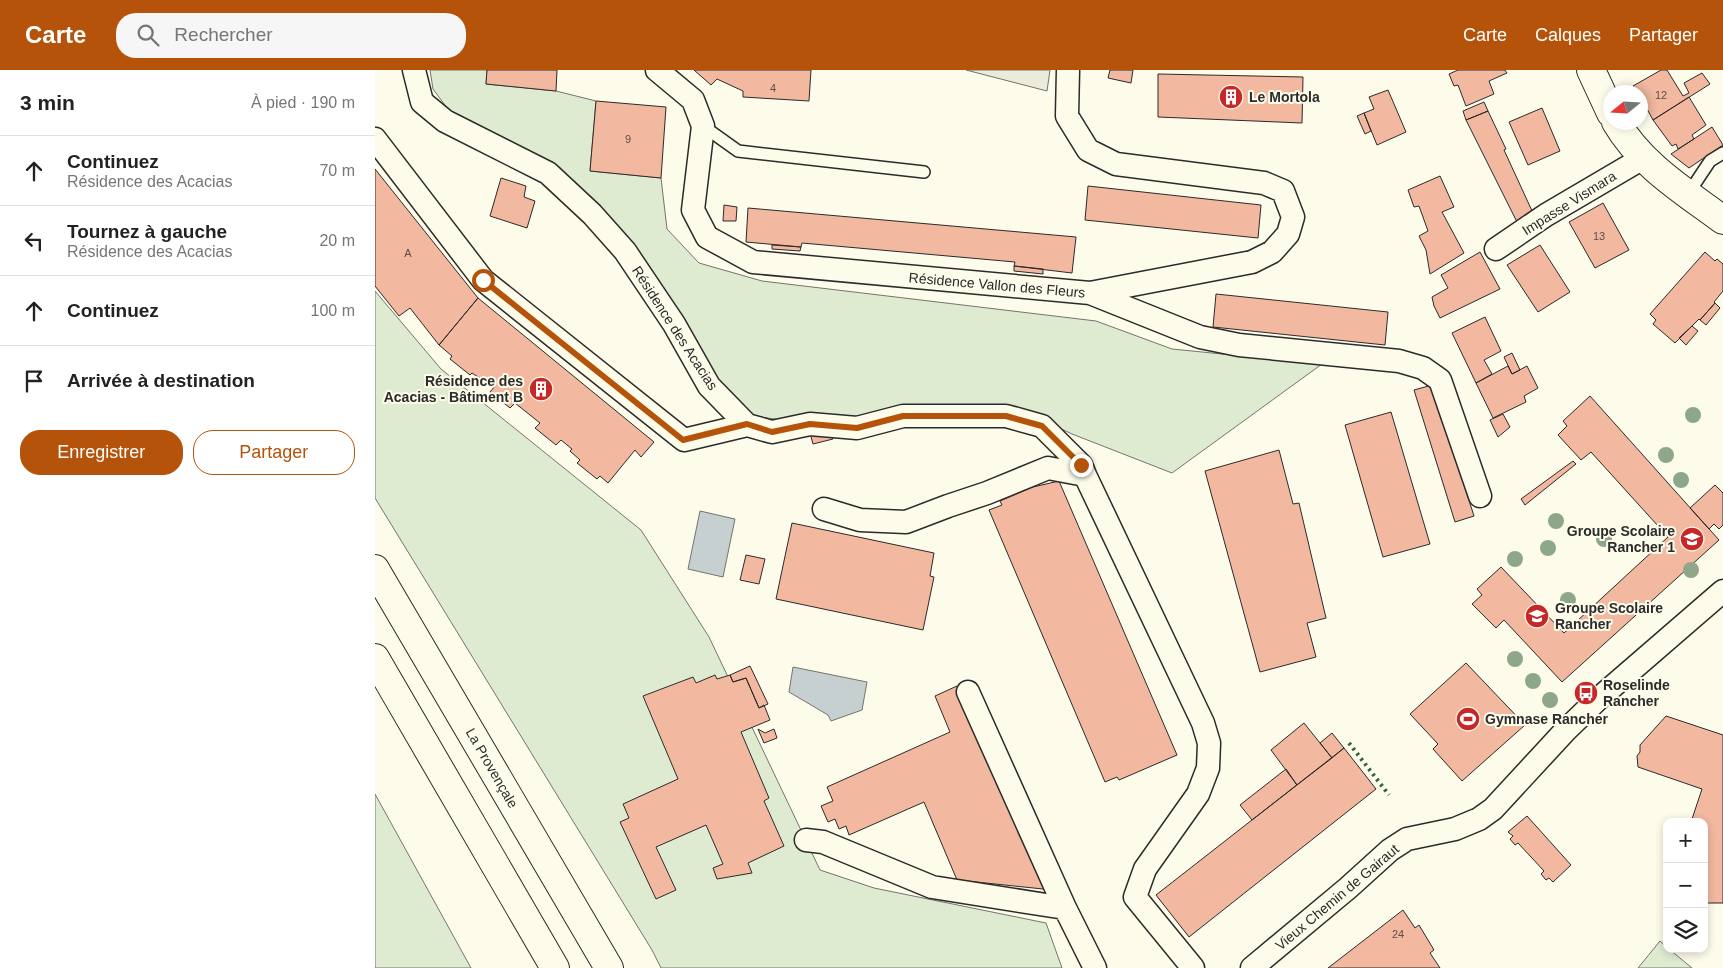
<!DOCTYPE html>
<html lang="fr">
<meta charset="utf-8">
<style>
:root{--surface:#fff;--page:#f6f6f6;--text:#222;--muted:#767676;--line:#e0e0e0;--accent:#b45309}
body{margin:0;font-family:Arial,sans-serif;background:var(--page);color:var(--text)}
.controls{position:absolute;right:15px;bottom:15px;display:grid;overflow:hidden;border-radius:10px;box-shadow:0 2px 8px #0003}
.controls button{width:45px;height:45px;display:grid;place-items:center;padding:0;border:0;border-bottom:1px solid var(--line);background:var(--surface);color:var(--text);font:25px sans-serif}
.compass{position:absolute;left:1228px;top:15px;width:45px;height:45px;border-radius:50%;background:var(--surface);box-shadow:0 2px 8px #0003;rotate:252deg}
.stop{position:absolute;width:15px;height:15px;margin:-11px;border:4px solid #b45309;border-radius:50%;background:#fff}
.stop.end{background:#b45309;border-color:#fff;box-shadow:0 1px 5px #0008}
.list{margin:0;padding:0;list-style:none}
h2{display:flex;justify-content:space-between;align-items:center;height:65px;margin:0;padding:0 20px;font-size:21px}
h2 small{font-size:16px;font-weight:400;color:var(--muted)}
.list li{display:grid;grid-template-columns:32px 1fr auto;gap:15px;align-items:center;box-sizing:border-box;height:70px;padding:0 20px;border-top:1px solid var(--line)}
.list b{display:block;font-size:19px;white-space:nowrap}
.list p{margin:0;font-size:16px;white-space:nowrap;color:var(--muted)}
.list em{font-size:16px;font-style:normal;color:var(--muted)}
.actions{display:flex;gap:10px;padding:15px 20px}
.actions a{flex:1;padding:11px 0;border:1px solid var(--accent);border-radius:20px;text-align:center;font-size:18px;color:var(--accent)}
.actions .main{background:var(--accent);color:#fff}
.icon{flex:none;width:28px;height:28px;fill:none;stroke:currentColor;stroke-width:2;stroke-linecap:round;stroke-linejoin:round}
.map{position:relative;flex:none;width:1348px;height:898px;overflow:hidden}
header{display:flex;align-items:center;gap:30px;box-sizing:border-box;height:70px;padding:0 25px;background:var(--accent);color:#fff}
header strong{font-size:24px}
nav{display:flex;gap:28px;margin-inline-start:auto;font-size:18px}
.search{width:350px;height:45px;background:var(--page);display:flex;align-items:center;gap:12px;box-sizing:border-box;padding:0 18px;border-radius:20px;color:var(--muted);font-size:19px}
main{display:flex}
aside{flex:1;background:var(--surface)}
.map>svg:first-child{display:block}
.green{fill:#deebd1;stroke:#74746e}
.parking{fill:#eceadb;stroke:#74746e}
.water{fill:#c7d0d0;stroke:#74746e}
.building{fill:#f2b8a0;stroke:#2b2b2b}
.lines{fill:none;stroke-linecap:round;stroke-linejoin:round}
.service-casing{stroke:#2b2b2b;stroke-width:14}
.minor-casing{stroke:#2b2b2b;stroke-width:25}
.tertiary-casing{stroke:#2b2b2b;stroke-width:30}
.motorway-casing{stroke:#2b2b2b;stroke-width:30}
.service{stroke:#fdfbea;stroke-width:11}
.minor{stroke:#fdfbea;stroke-width:22}
.tertiary{stroke:#fdfbea;stroke-width:28}
.motorway{stroke:#fdfbea;stroke-width:28}
.hedge{stroke:#34623c;stroke-width:4;stroke-dasharray:2.5 4;stroke-linecap:butt}
.tree{fill:#8ea78a}
.route{stroke:#b45309;stroke-width:6}
.labels{text-anchor:middle;dominant-baseline:central;stroke-width:4;stroke-linejoin:round;paint-order:stroke}
.number-label{font-size:11px;fill:#5d4e48}
.poi-label{font-size:14px;font-weight:bold;fill:#2b2b2b;stroke:#fdfbea;text-anchor:start}
.street-label{font-size:14px;fill:#2b2b2b;stroke:#fdfbea}
</style>
<header>
<strong>Carte</strong>
<div class="search"><svg class="icon" aria-label="search" viewBox="0 0 24 24"><circle cx="10" cy="10" r="6"/><path d="M15 15l6 6"/></svg>Rechercher</div>
<nav><a>Carte</a><a>Calques</a><a>Partager</a></nav>
</header>
<main>
<aside>
<h2>3 min<small>À pied · 190 m</small></h2>
<ul class="list">
<li><svg class="icon" aria-label="ahead" viewBox="0 0 24 24"><path d="M12 20V5M6 11l6-6 6 6"/></svg><div><b>Continuez</b><p>Résidence des Acacias</p></div><em>70 m</em></li>
<li><svg class="icon" aria-label="left" viewBox="0 0 24 24"><path d="M17 20v-9H6M10 6l-5 5 5 5"/></svg><div><b>Tournez à gauche</b><p>Résidence des Acacias</p></div><em>20 m</em></li>
<li><svg class="icon" aria-label="ahead" viewBox="0 0 24 24"><path d="M12 20V5M6 11l6-6 6 6"/></svg><div><b>Continuez</b></div><em>100 m</em></li>
<li><svg class="icon" aria-label="arrive" viewBox="0 0 24 24"><path d="M6 21V4h12l-3 4 3 4H6"/></svg><div><b>Arrivée à destination</b></div></li>
</ul>
<div class="actions"><a class="main">Enregistrer</a><a>Partager</a></div>
</aside>
<div class="map">
<svg width="1348" height="898" viewBox="0 0 1348 898">
<rect width="100%" height="100%" fill="#fdfbea"/>
<path class="green" d="M55,0H112L111,14L181,21L221,31L215,101L286,108L292,159L324,193L387,211L721,251L797,279L947,294L797,403L697,364L644,339L479,351H415L377,346L340,307L260,180L78,46L58,19Z
M0,221L66,299L266,460L334,567L445,800L499,818L671,853L687,898H286L277,880L0,428Z
M0,724L96,898H0Z
M1285,871L1292,877V879H1294L1317,898H1263Z"/>
<path class="parking" d="M591,0H675L672,21Z"/>
<path class="water" d="M325,441L360,449L348,507L313,499Z
M418,597L492,612L487,640L456,651L453,645L414,622Z"/>
<path class="building" d="M112,0H182L181,21L111,14Z
M319,0H436L434,31L368,27V21L342,9L336,15Z
M735,0H758L756,13L733,8Z
M1083,0H1130L1132,3L1114,11L1119,24L1091,36L1083,15L1079,16L1074,4Z
M1286,0H1292L1308,26L1314,23L1309,13L1327,3L1335,14L1278,50L1266,28V22H1262L1258,16Z
M783,4L928,7L927,53L783,47Z
M1013,20L1031,62L1002,75L989,43L999,39L994,27Z
M1314,27L1331,55L1317,65L1319,69L1303,79L1301,74L1297,76L1278,50Z
M221,31L291,37L286,108L215,101Z
M1109,32L1113,41L1091,50L1088,41Z
M1167,38L1185,81L1153,95L1134,52Z
M1113,41L1131,79L1129,80L1158,143L1142,152L1091,50Z
M989,43L996,61L990,64L982,46Z
M1337,57L1348,75L1314,98L1296,84Z
M0,99L103,228L64,275L35,238L24,246L0,216Z
M1065,106L1079,137L1067,142L1089,183L1055,204L1051,180L1044,166L1053,161L1044,136L1039,137L1033,120Z
M126,108L151,116L149,127L160,131L152,158L115,146Z
M713,116L886,135L883,168L710,150Z
M1228,133L1254,180L1220,198L1194,152Z
M349,135L362,137L361,151H348Z
M373,138L701,167L697,203L639,196L640,192L427,173L426,177L371,172Z
M397,175L426,177L425,181L397,179Z
M1165,175L1195,222L1163,242L1132,195Z
M1105,182L1125,219L1065,248L1059,236L1057,227L1073,218L1066,205Z
M1330,182L1340,191L1342,189L1348,194V221L1339,232L1340,233L1325,250L1324,249L1300,273L1278,254L1281,250L1275,244Z
M639,196L668,199V204L639,201Z
M841,224L1013,242L1010,275L838,257Z
M103,228L279,372L266,387L260,380L233,413L225,406L222,409L202,393L205,390L195,381L197,379L186,370L181,375L160,358L165,353L140,333L135,338L115,322L120,316L109,307L106,309L97,303L95,305L75,289L77,286L64,275Z
M1340,233L1345,238L1331,255L1325,250Z
M1110,247L1126,281L1109,290L1117,304L1101,313L1077,263Z
M1317,256L1323,261L1311,275L1304,268Z
M1137,283L1145,300L1137,304L1129,287Z
M1133,296L1137,304L1152,296L1163,318L1149,326L1151,332L1118,348L1101,313Z
M1057,315L1099,446L1080,452L1039,320Z
M1215,326L1344,470L1187,612L1129,550L1121,558L1097,534L1107,525L1102,519L1126,497L1189,563L1293,467L1216,382L1206,390L1183,365L1192,356L1188,351Z
M1016,342L1055,474L1008,487L970,355Z
M1128,344L1135,357L1123,367L1115,350Z
M455,357L458,369L438,374L435,363Z
M904,380L918,434L924,433L951,548L932,553L941,587L885,602L830,401Z
M1198,391L1201,394L1150,435L1146,429Z
M684,411L802,685L744,710L742,707L730,712L614,440L627,435L625,431L658,417Z
M1340,415L1348,423V455L1344,459L1339,454L1334,459L1315,438Z
M417,453L559,483L555,506L559,507L548,560L401,529Z
M371,485L390,489L384,514L365,510Z
M1091,593L1150,655L1087,711L1058,679L1063,674L1035,644Z
M375,596L393,634L384,638L371,608L358,612L355,605Z
M340,605L342,609L355,605L358,612L371,608L384,638L389,635L395,650L366,662L394,728L389,731L409,776L373,793L377,803L342,809L338,798L348,794L331,755L281,777L301,820L281,829L245,752L254,748L248,734L303,709L268,626L318,607L321,613Z
M582,616L669,818L668,819L582,810L549,732L474,765L471,756L464,759L460,749L453,752L446,736L458,731L452,717L575,662L560,626Z
M1291,646L1348,665V833H1329V752H1316L1327,719L1263,697L1262,686L1265,682V675Z
M929,653L957,688L922,715L896,680Z
M383,659L390,663L399,659L402,668L389,673Z
M957,663L969,678L957,688L945,673Z
M969,678L1001,719L814,867L781,825Z
M911,699L922,715L877,750L865,735Z
M1152,746L1196,795L1178,812L1174,808L1171,810L1166,804L1169,801L1143,773L1140,775L1135,769L1138,766L1133,762Z
M1028,840L1040,858L1044,855L1059,880L1055,883L1065,898H953Z"/>
<g class="lines">
<g class="service-casing">
<path id="service" d="M328,56L363,81L549,102
M1313,124L1335,91L1348,83"/>
</g>
<g class="minor-casing">
<path id="minor" d="M282,0L318,30L328,56L318,140L332,167L378,192L715,223L877,192L897,182L913,164L918,147L908,121L889,113L741,94L713,80L692,46L693,0
M0,69L108,210L309,370L372,355L334,316L299,254L250,181L217,144L173,103L70,51L47,32L39,0
M1121,179L1171,145L1268,88
M715,223L825,267L864,275L1024,291L1048,298L1065,310L1105,426
M372,355L397,362L435,354L482,358L528,346H631L667,356L706,395L710,405
M449,439L485,450L531,452L573,436L612,423L673,398L710,405L828,653L834,673L833,698L823,724L770,799L760,827L818,898
M593,622L690,838L720,898
M431,770L448,772L557,817L690,838
M877,898L973,818L1015,780L1032,769L1080,759L1104,749L1118,739L1191,660L1222,630L1348,521"/>
</g>
<g class="tertiary-casing">
<path id="tertiary" d="M1216,0L1236,43
M1241,52C1266,95 1309,121 1348,150"/>
</g>
<g class="motorway-casing">
<path id="motorway" d="M0,499L234,898
M0,588L180,898"/>
</g>
<use href="#service" class="service"/>
<use href="#minor" class="minor"/>
<use href="#tertiary" class="tertiary"/>
<use href="#motorway" class="motorway"/>
<path class="hedge" d="M974,673L1014,725"/>
</g>
<g class="tree">
<circle cx="1318" cy="345" r="8"/>
<circle cx="1291" cy="385" r="8"/>
<circle cx="1306" cy="410" r="8"/>
<circle cx="1181" cy="451" r="8"/>
<circle cx="1229" cy="469" r="8"/>
<circle cx="1173" cy="478" r="8"/>
<circle cx="1140" cy="489" r="8"/>
<circle cx="1316" cy="500" r="8"/>
<circle cx="1193" cy="530" r="8"/>
<circle cx="1140" cy="589" r="8"/>
<circle cx="1158" cy="611" r="8"/>
<circle cx="1175" cy="630" r="8"/>
</g>
<g class="lines">
<path class="route" d="M108,210L308,370L372,354L397,362L435,354L482,358L528,346H631L667,356L706,395"/>
</g>
<defs>
<g id="building-disc" transform="scale(1.25)"><circle r="9.5" fill="#c62828" stroke="#fdfbea"/><path d="M-4-6H4V6H1V3H-1V6H-4ZM-2.5-4.3h1.7v1.8h-1.7ZM.8-4.3h1.7v1.8H.8ZM-2.5-1h1.7V.8h-1.7ZM.8-1h1.7V.8H.8Z" fill="#fff"/></g>
<g id="school-disc" transform="scale(1.25)"><circle r="9.5" fill="#c62828" stroke="#fdfbea"/><path d="M0-5L7-2L0 1L-7-2ZM-4 1L0 2.5L4 1V4Q0 6-4 4Z" fill="#fff"/></g>
<g id="bus-disc" transform="scale(1.25)"><circle r="9.5" fill="#c62828" stroke="#fdfbea"/><path d="M-5-6H5V4H4V6H2V4H-2V6H-4V4H-5ZM-3.5-4V0h7V-4ZM-3.5 1.2v1.5H-2V1.2ZM2 1.2v1.5H3.5V1.2Z" fill="#fff"/></g>
<g id="stadium-disc" transform="scale(1.25)"><circle r="9.5" fill="#c62828" stroke="#fdfbea"/><path d="M0-5a6.5 5 0 1 0 0 10a6.5 5 0 1 0 0-10ZM-3.5-1.8h7v3.6h-7Z" fill="#fff"/></g>
</defs>
<g fill-rule="evenodd">
<use href="#building-disc" x="856" y="27"/>
<use href="#building-disc" x="166" y="319"/>
<use href="#school-disc" x="1317" y="469"/>
<use href="#school-disc" x="1162" y="546"/>
<use href="#bus-disc" x="1211" y="623"/>
<use href="#stadium-disc" x="1093" y="649"/>
</g>
<g class="labels">
<g class="number-label">
<text x="398" y="18">4</text>
<text x="1286" y="25">12</text>
<text x="253" y="69">9</text>
<text x="1224" y="166">13</text>
<text x="33" y="183">A</text>
<text x="1023" y="864">24</text>
</g>
<g class="poi-label">
<text x="874" y="27">Le Mortola</text>
<text x="148" y="311" text-anchor="end">Résidence des<tspan x="148" dy="16">Acacias - Bâtiment B</tspan></text>
<text x="1300" y="461" text-anchor="end">Groupe Scolaire<tspan x="1300" dy="16">Rancher 1</tspan></text>
<text x="1180" y="538">Groupe Scolaire<tspan x="1180" dy="16">Rancher</tspan></text>
<text x="1228" y="615">Roselinde<tspan x="1228" dy="16">Rancher</tspan></text>
<text x="1110" y="649">Gymnase Rancher</text>
</g>
<g class="street-label">
<text transform="translate(1194 133) rotate(-32)">Impasse Vismara</text>
<text transform="translate(622 215) rotate(5)">Résidence Vallon des Fleurs</text>
<text transform="translate(300 258) rotate(57)">Résidence des Acacias</text>
<text transform="translate(117 698) rotate(60)">La Provençale</text>
<text transform="translate(962 827) rotate(-40)">Vieux Chemin de Gairaut</text>
</g>
</g>
</svg>
<div class="controls">
<button>+</button>
<button>−</button>
<button><svg class="icon" aria-label="layers" viewBox="0 0 24 24"><path d="M12 4l9 5-9 5-9-5zM3 14l9 5 9-5"/></svg></button>
</div>
<svg class="compass" viewBox="-18 -18 36 36"><path d="M0-13l5 13h-10z" fill="#e53935"/><path d="M0 13l5-13h-10z" fill="#767676"/></svg>
<div class="stop" style="left:108px;top:210px"></div>
<div class="stop end" style="left:706px;top:395px"></div>
</div>
</main>
